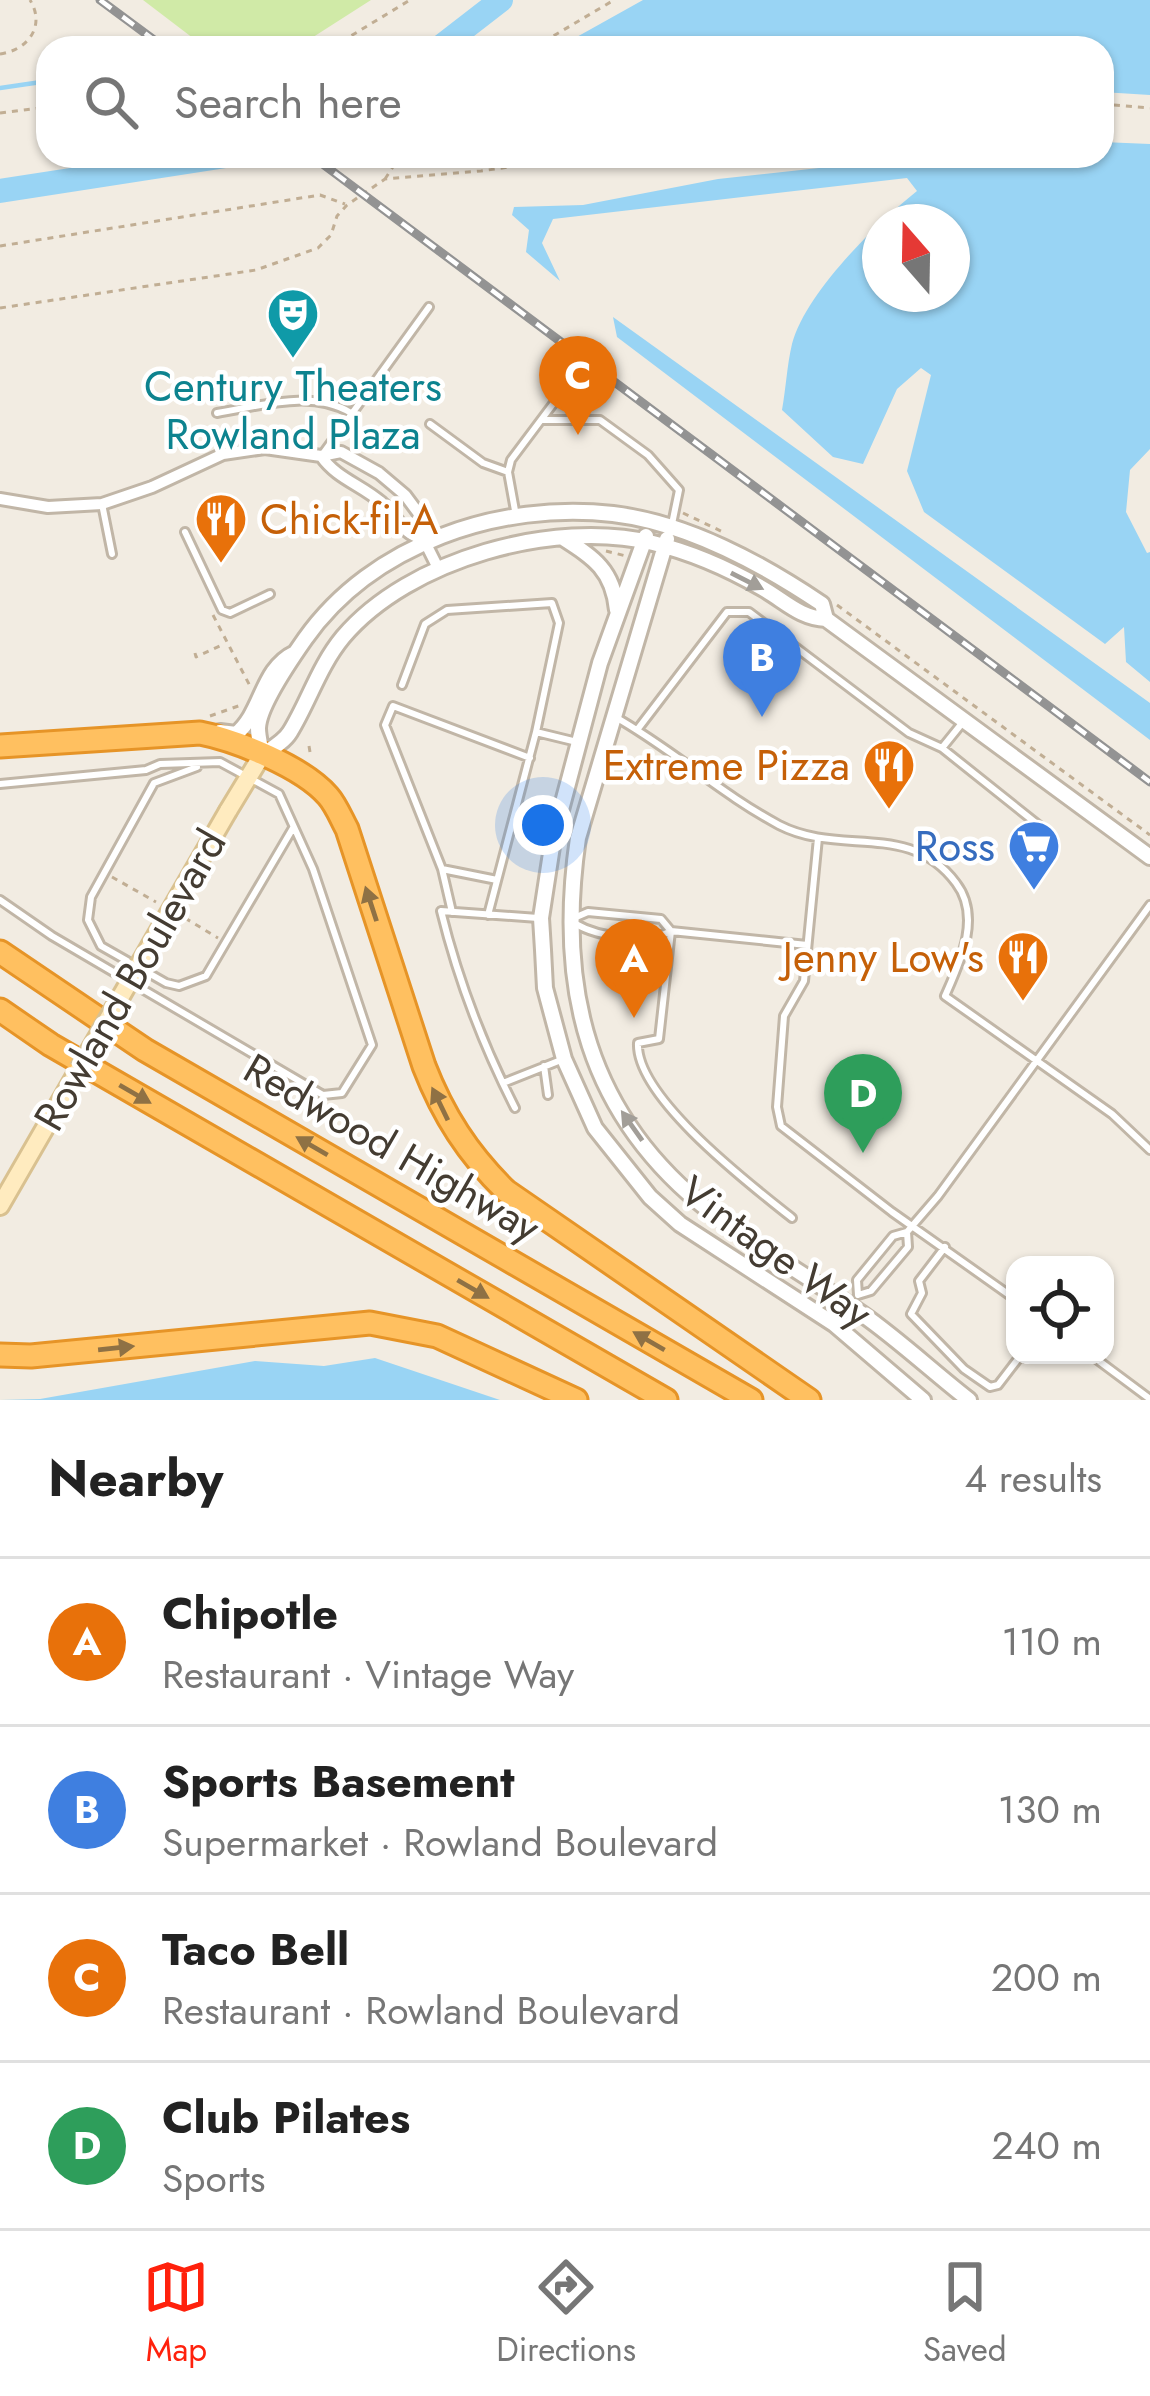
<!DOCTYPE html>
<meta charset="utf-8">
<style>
:root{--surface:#fff;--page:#f6f6f6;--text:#222;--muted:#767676;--line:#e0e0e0;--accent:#ff210c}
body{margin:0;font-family:Jost,sans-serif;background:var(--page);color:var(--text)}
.controls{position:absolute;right:36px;bottom:36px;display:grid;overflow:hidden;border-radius:24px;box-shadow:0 3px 9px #0004}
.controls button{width:108px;height:108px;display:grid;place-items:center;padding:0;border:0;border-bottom:3px solid var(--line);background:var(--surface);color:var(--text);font:60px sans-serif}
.compass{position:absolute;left:862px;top:204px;width:108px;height:108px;border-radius:50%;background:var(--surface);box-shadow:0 3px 9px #0004;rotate:340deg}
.you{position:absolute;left:543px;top:825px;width:42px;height:42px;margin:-30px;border:9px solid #fff;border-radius:50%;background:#1a73e8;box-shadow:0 0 0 18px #1a73e833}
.badge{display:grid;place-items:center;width:78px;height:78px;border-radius:50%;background:var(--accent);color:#fff;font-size:39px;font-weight:700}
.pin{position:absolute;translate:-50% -99px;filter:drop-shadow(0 3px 6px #0008)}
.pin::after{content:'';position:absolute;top:63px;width:42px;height:36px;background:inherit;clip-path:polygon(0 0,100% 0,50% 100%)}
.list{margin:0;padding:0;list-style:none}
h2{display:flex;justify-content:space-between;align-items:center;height:156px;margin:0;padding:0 48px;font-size:51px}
h2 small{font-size:39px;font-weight:400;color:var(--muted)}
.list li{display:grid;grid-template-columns:78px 1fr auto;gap:36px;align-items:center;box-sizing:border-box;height:168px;padding:0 48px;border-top:3px solid var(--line)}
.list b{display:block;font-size:45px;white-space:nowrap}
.list p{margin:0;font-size:39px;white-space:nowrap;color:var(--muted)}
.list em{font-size:39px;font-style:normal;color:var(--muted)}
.icon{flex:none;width:66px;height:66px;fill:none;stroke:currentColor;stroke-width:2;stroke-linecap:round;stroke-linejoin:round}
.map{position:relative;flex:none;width:1150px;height:1400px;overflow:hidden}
.search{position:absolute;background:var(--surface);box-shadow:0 3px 9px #0004;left:36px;right:36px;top:36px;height:132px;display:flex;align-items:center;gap:30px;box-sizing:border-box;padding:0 42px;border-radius:36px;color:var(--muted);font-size:45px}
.sheet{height:828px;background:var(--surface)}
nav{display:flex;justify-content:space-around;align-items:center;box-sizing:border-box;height:168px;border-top:3px solid var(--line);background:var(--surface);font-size:33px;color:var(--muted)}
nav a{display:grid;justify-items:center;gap:6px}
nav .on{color:var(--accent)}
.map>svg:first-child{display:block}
.green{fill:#d0eaa7}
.water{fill:#99d4f4;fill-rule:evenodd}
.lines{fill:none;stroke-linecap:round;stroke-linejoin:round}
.stream{stroke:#99d4f4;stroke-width:4.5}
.river{stroke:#99d4f4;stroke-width:24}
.service-casing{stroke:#c1b6a7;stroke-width:12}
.minor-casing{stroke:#c1b6a7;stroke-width:16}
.tertiary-casing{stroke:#c1b6a7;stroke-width:20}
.secondary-casing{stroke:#d9c190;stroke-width:22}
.motorway-casing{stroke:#e69427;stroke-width:27}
.path{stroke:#c1ae94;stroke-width:3;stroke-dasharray:6 6;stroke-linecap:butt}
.service{stroke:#fff;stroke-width:6}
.minor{stroke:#fff;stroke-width:10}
.tertiary{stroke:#fff;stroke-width:14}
.secondary{stroke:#ffebbf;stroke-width:16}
.motorway{stroke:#ffc060;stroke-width:21}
.rail-casing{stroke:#939393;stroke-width:9}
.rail{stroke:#fff;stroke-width:4.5;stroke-dasharray:14;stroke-linecap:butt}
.secondary-bridge-casing{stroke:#d9c190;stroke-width:22;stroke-linecap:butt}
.secondary-bridge{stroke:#ffebbf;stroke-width:16}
.oneway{fill:#a29e98}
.oneway2{fill:#8f7144}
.labels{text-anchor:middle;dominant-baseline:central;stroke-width:9;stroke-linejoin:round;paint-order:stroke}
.culture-label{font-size:42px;fill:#0d838f;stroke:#fff}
.food-label{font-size:42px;fill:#c56008;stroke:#fff;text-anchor:end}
.shop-label{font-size:42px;fill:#366cbe;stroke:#fff;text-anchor:end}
.street-label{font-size:42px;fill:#443c32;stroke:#fff}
</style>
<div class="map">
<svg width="1150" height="1400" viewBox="0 0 1150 1400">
<rect width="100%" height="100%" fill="#f2ece2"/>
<path class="green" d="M143,0H371L296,48H206Z"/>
<path class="water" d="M643,0H1150V95L1102,92V48H557Z
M1102,142L1150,144V449L1130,470L1126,512L1147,553L1150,552V682L1126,662L1124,627L1105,644L924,512L907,471L931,375L921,368L897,389L863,464L833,457L782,410C786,388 787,365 792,344C806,292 876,224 917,191L907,178L553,219L542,243L560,281L526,252L529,230L512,215L514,207L583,205L718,179L892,160L944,156H1102ZM952,222V294H880V222Z
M613,317L1150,703V740L617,337Z
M375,1358L500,1400H0L40,1399L255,1361L324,1366Z"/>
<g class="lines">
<path class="stream" d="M0,88L48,81"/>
<path class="river" d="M439,48L501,0
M0,191L226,156"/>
<g class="service-casing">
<path id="service" d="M217,413C261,406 311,389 351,413
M542,420H600L648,455L679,490L672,524
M430,424L483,463L508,472
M322,455L429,307
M102,504L112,554
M516,516L508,472L511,460L556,400
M185,532L222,610L230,613L270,594
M402,685L425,624L447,610L552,603L559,623L536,732
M617,718C673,750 723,795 779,825C841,857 909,820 956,883C982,917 960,962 945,996L1112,1114L1150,1150
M637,730L727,612H749L909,733L942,748L963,722
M942,748L1046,831
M197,767L154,783L91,897L88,920L101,946L166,983L179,986L206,976L293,828
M0,784L146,770L160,764L220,762L279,794L313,869L372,1045L342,1093L323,1095L52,936L0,900
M818,838L804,981L784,1016L777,1107L781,1126L892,1212L1015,1299
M442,869L452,912
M497,880L442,869L385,725L393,706L530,758
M488,915L536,732L577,742
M574,918L588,912L661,919L671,931
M576,924C598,937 648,944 671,931L807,945
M671,931L659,1039L638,1043C635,1097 752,1186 792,1218
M544,1066L548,1095
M503,1083L561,1060
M515,1108C483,1045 458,980 441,911L538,918
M945,1247L919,1281L922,1293L911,1314L964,1369L990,1387L998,1385L1021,1355
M858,1295L857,1280L893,1236L907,1232L938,1196L1150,905
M858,1295L871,1291L908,1247L907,1232
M1091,1355L1150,1399"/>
</g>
<g class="minor-casing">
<path id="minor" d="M321,456C337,479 362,485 382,503C402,520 397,530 424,540
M0,499L48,507L102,504L152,487L223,454L265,448L321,456L341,452L379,473L405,495L425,522L424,540L438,568"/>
</g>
<g class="tertiary-casing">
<path id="tertiary" d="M646,536L600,663L553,840L541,918L543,950L545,988L564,1059L595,1128L650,1197L680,1224L834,1324L923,1400
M563,538C594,558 613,570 617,610
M667,539L578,838C556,988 587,1116 711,1212C759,1249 813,1279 862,1314C899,1340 933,1372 969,1400
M826,619C800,618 785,601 762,588C729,569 690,552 653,543C554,519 409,559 343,637C319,666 309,701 290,732C284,742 271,749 262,755C261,747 258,737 258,728C259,705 291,659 305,639C372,544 500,501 613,514C688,523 761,563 822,604L826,619L1150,857
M220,732L236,734C263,712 261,669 295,653"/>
</g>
<g class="secondary-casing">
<path id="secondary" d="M228,811L262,755
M0,1206L79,1069"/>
</g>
<g class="motorway-casing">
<path id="motorway" d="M0,746L200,733C236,740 303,767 328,796C336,805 341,818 347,829L424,1066C443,1115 468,1154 506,1191L809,1400
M0,952L145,1050L751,1400
M0,1010L51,1045L666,1400
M0,1355L31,1356L370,1323L437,1336L576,1400"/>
</g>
<path class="path" d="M331,48L410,0
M533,48L614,0
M0,54C28,50 46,26 30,0
M1102,104L1150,108
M0,113L48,107
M385,179L400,156
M0,246L320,195L345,204
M0,308L256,270L318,248L331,235L337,216L347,205L385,179L481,171L586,156
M683,513L723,532
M606,551L626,556
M837,605L1150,835
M213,615L250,686
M195,653L196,657L224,644
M210,716L241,705
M309,746L310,752
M112,877L156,902
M185,918L218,938"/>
<use href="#service" class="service"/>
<use href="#minor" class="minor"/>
<use href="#tertiary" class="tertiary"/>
<use href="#secondary" class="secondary"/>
<use href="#motorway" class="motorway"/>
<g class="rail-casing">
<path id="rail" d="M100,0L165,48
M312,156L1150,782"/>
</g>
<use href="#rail" class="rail"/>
<g class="secondary-bridge-casing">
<path id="secondary-bridge" d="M79,1069L228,811"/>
</g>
<use href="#secondary-bridge" class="secondary-bridge"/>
</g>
<defs><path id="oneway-solid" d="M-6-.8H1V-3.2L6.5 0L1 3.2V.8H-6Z" transform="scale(3)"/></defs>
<g class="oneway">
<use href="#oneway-solid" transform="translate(747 581) rotate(27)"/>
<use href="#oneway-solid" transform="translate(632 1126) rotate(-125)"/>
</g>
<g class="oneway2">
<use href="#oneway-solid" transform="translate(371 904) rotate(-108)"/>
<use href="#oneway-solid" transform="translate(135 1094) rotate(30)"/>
<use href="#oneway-solid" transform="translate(440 1104) rotate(-116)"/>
<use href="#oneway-solid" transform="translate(312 1146) rotate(-150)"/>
<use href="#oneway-solid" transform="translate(473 1289) rotate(30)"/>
<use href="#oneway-solid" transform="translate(649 1341) rotate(-150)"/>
<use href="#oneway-solid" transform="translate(116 1348) rotate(-6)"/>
</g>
<defs>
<g id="theatre-pin" transform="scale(2.7)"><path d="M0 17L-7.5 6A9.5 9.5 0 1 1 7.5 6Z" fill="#0f9aa8" stroke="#fff"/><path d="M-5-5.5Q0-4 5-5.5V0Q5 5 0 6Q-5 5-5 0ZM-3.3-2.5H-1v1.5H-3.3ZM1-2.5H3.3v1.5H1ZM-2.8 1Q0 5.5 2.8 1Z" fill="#fff"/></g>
<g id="restaurant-pin" transform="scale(2.7)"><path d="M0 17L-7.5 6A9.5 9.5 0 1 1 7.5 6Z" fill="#e8710a" stroke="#fff"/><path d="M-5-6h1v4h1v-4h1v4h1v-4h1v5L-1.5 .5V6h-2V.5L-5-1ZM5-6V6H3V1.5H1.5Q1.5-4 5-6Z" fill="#fff"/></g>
<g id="supermarket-pin" transform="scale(2.7)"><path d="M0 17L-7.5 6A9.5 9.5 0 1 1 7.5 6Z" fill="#3f7fe0" stroke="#fff"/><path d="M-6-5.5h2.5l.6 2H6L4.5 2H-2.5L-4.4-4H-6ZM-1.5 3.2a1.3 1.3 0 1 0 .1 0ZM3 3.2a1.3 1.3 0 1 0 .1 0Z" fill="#fff"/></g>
</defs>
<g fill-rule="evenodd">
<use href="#theatre-pin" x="293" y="314"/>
<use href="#restaurant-pin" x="221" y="519"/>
<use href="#restaurant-pin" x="889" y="765"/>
<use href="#supermarket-pin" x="1034" y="846"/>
<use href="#restaurant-pin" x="1023" y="957"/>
</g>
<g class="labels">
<g class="culture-label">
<text x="293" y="386">Century Theaters<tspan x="293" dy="48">Rowland Plaza</tspan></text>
</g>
<g class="food-label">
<text x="260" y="519" text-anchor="start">Chick-fil-A</text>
<text x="850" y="765">Extreme Pizza</text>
<text x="984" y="957">Jenny Low's</text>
</g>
<g class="shop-label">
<text x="995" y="846">Ross</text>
</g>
<g class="street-label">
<text transform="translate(130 980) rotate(-60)">Rowland Boulevard</text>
<text transform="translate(392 1148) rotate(30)">Redwood Highway</text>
<text transform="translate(776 1252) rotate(36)">Vintage Way</text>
</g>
</g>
</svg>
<div class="controls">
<button><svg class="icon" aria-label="locate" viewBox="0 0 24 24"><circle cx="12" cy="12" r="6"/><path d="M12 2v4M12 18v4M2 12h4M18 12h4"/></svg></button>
</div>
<svg class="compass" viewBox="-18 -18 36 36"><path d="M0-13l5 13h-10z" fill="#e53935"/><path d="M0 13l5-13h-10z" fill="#767676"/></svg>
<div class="you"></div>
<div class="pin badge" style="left:634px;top:1018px;background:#e8710a">A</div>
<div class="pin badge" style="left:762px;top:717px;background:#3f7fe0">B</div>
<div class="pin badge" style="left:578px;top:435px;background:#e8710a">C</div>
<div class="pin badge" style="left:863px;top:1153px;background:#2e9e5b">D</div>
<div class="search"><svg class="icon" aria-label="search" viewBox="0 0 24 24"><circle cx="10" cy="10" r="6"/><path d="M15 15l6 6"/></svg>Search here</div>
</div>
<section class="sheet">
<h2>Nearby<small>4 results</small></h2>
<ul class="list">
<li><span class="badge" style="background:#e8710a">A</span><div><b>Chipotle</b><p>Restaurant · Vintage Way</p></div><em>110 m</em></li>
<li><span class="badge" style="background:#3f7fe0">B</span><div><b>Sports Basement</b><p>Supermarket · Rowland Boulevard</p></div><em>130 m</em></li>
<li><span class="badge" style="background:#e8710a">C</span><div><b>Taco Bell</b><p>Restaurant · Rowland Boulevard</p></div><em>200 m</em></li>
<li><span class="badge" style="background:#2e9e5b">D</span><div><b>Club Pilates</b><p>Sports</p></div><em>240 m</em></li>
</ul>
</section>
<nav>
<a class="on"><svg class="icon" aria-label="map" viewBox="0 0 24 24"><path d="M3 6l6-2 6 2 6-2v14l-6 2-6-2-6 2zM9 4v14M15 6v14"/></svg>Map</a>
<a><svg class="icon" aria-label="directions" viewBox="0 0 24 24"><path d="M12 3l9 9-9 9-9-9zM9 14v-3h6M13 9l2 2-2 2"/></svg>Directions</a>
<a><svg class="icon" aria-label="saved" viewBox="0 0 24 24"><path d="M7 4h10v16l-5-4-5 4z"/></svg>Saved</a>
</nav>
